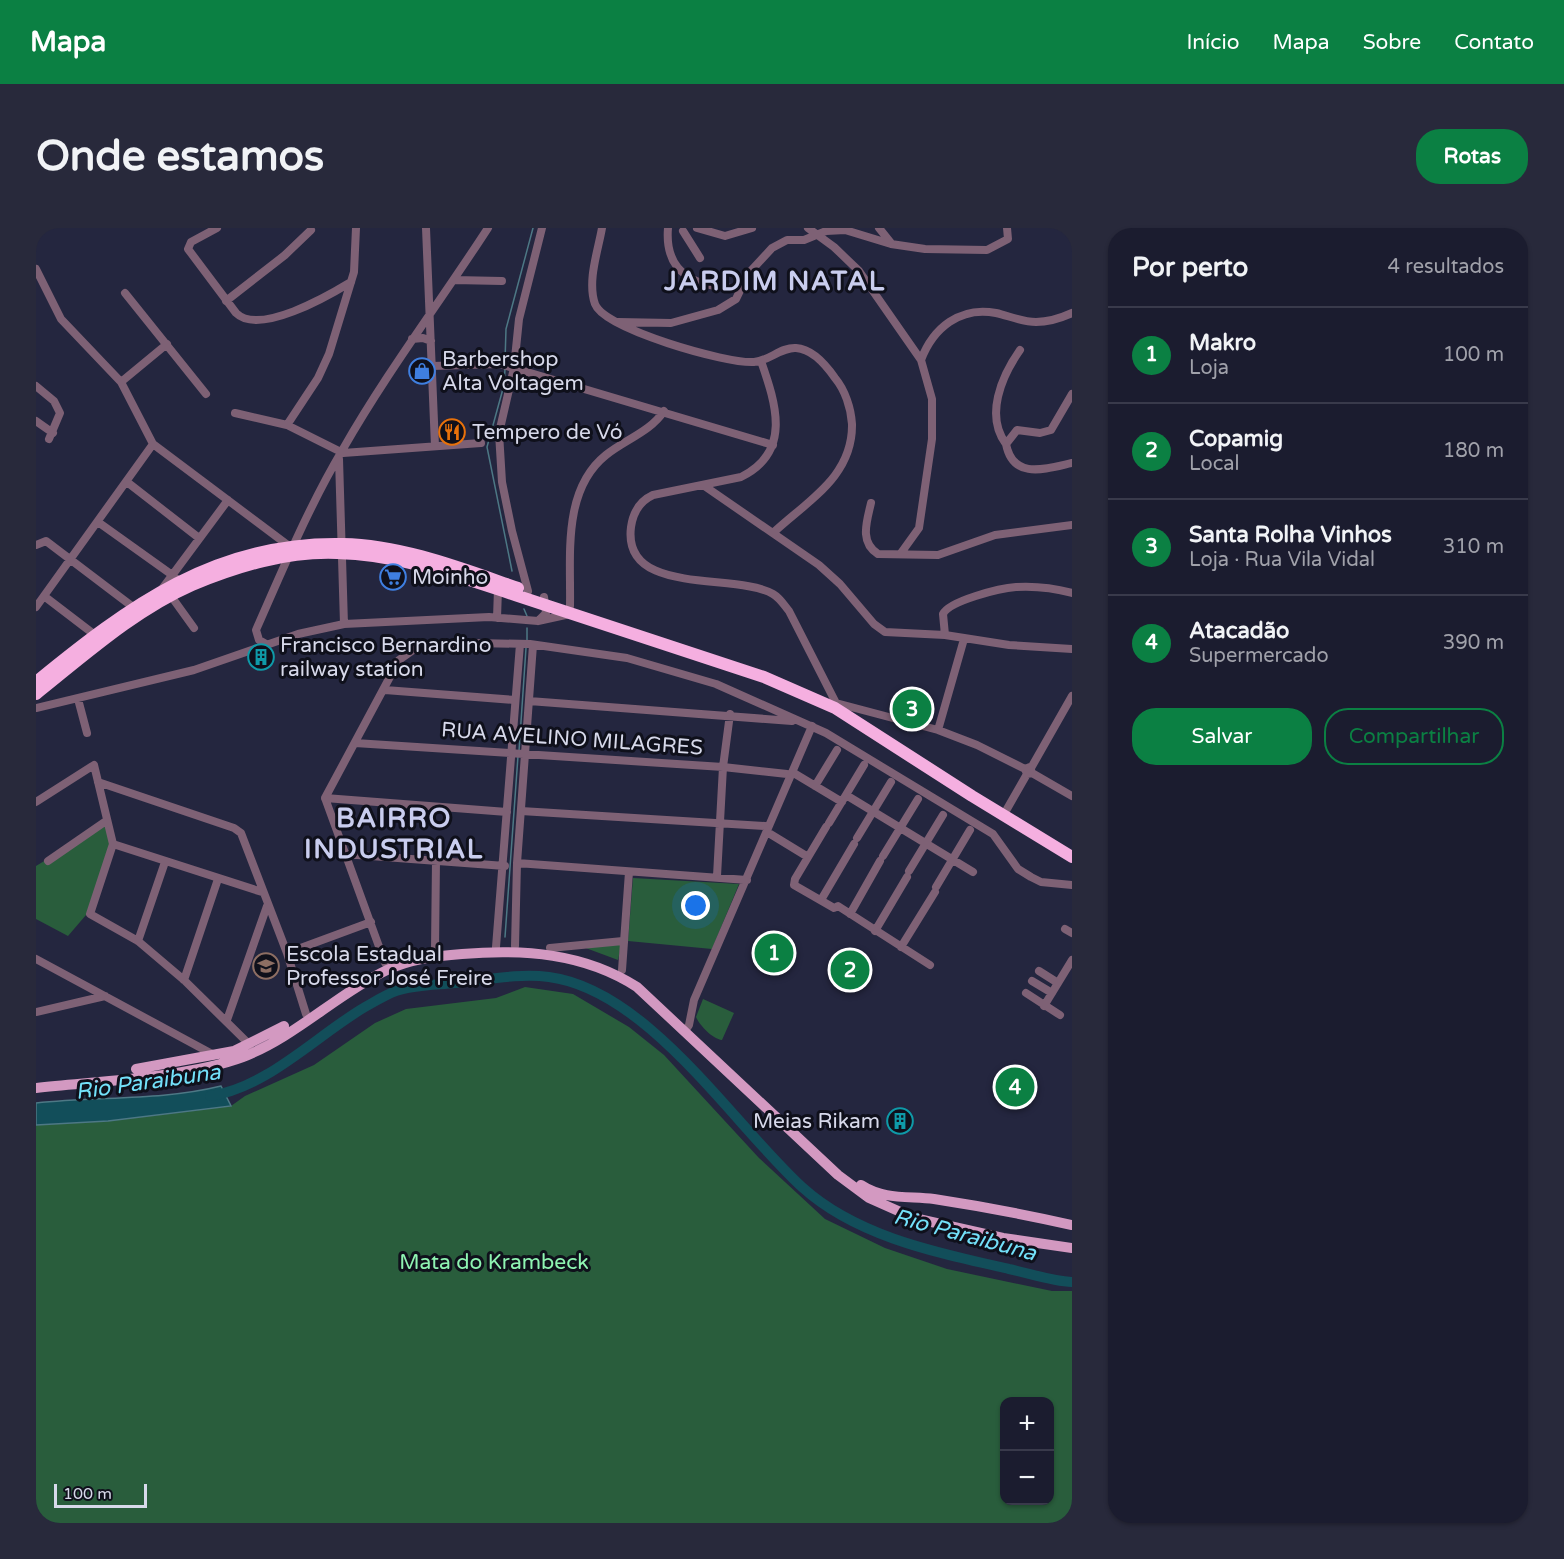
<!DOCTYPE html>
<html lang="pt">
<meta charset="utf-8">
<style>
:root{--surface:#1b1c2f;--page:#28293b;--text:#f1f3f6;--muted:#a0a1aa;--line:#393a4b;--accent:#0b8043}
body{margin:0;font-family:"Varela Round",sans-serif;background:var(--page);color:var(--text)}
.controls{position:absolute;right:18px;bottom:18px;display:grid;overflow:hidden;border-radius:12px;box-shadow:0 2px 4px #0004}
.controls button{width:54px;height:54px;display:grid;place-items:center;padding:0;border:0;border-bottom:2px solid var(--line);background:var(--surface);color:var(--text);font:30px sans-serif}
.scale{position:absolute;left:18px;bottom:15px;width:93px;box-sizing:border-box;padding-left:6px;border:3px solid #d7d9ea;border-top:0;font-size:16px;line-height:21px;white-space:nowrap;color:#d7d9ea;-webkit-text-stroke:4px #0f101b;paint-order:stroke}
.you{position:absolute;left:660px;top:678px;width:21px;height:21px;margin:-15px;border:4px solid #fff;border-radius:50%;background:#1a73e8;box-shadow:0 0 0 9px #1a73e833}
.badge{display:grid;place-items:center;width:39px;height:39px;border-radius:50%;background:var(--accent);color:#fff;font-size:20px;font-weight:700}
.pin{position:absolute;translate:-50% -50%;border:3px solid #fff;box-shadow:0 2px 6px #0006}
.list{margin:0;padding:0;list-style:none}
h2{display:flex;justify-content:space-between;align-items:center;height:78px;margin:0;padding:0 24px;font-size:26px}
h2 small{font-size:20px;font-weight:400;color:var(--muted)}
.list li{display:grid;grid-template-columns:39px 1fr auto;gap:18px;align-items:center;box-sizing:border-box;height:96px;padding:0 24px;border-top:2px solid var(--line)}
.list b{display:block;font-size:22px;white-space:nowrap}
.list p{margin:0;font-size:20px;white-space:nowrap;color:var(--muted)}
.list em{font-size:20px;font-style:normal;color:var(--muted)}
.actions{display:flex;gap:12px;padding:18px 24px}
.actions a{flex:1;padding:14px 0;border:2px solid var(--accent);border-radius:24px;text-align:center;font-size:21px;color:var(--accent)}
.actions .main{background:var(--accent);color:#fff}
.map{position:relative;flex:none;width:1036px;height:1295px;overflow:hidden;border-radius:24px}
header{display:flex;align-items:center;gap:36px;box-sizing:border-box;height:84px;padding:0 30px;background:var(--accent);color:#fff}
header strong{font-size:28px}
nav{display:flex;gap:33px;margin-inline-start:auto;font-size:21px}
.intro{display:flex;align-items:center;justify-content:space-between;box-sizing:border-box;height:144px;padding:0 36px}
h1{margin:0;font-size:42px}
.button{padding:15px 27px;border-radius:24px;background:var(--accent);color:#fff;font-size:21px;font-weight:700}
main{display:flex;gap:36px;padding:0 36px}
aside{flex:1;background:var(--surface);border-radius:24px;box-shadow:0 2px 4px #0004}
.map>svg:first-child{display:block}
.green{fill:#295d3c;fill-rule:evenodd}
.water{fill:#124e5a;stroke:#4d7885;stroke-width:1.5}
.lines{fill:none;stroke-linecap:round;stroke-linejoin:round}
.stream{stroke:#4d7885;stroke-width:1.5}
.river{stroke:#124e5a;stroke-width:10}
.minor{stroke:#7e6175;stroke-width:8}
.major{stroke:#d399c1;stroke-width:10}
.highway{stroke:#f5afe0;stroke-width:12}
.labels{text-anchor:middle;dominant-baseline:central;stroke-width:6;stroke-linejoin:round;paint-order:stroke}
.poi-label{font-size:21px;fill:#d7d9ea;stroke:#0f101b;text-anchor:start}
.street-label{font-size:21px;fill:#d7d9ea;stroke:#0f101b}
.park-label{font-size:21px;fill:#8ff4b2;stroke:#0f101b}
.water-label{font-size:22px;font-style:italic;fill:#73e1fa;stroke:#0f101b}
.district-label{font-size:27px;font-weight:bold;letter-spacing:1.5px;fill:#c9cdee;stroke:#0f101b}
</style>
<header>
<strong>Mapa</strong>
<nav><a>Início</a><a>Mapa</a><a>Sobre</a><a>Contato</a></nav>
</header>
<div class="intro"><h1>Onde estamos</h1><a class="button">Rotas</a></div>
<main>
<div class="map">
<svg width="1036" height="1295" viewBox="0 0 1036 1295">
<rect width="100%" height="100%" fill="#24263f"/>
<path class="green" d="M69,596L75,616L50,687L32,708L0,691V638Z
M597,650L703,656L676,721L592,713Z
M586,714L582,732L547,719Z
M489,759L537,766L593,799L628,827L723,930L789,991L849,1020L911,1041L1016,1063H1036V1295H0V897L72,893L195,878L209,868L278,837L339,795L370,781L460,770ZM969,1174H1014V1272H969Z
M667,771L698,785L686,812C677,811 664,798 660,789Z"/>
<path class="water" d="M185,858L195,878L72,893L0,897V875C62,868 124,873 185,858Z"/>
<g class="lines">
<path class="stream" d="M469,133L470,101L497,0
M469,141L468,157L451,219L476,343
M488,381L491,388
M491,412V400
M483,523L490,420
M469,709L482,528"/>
<path class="river" d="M174,868C231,860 281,807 329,779C338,774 349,767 360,763C378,757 400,757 419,755C450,752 482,745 513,749C612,762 697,896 766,959C821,1009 902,1025 973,1041C993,1045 1015,1053 1036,1054"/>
<path class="minor" d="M181,0L155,14L152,21L200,85C223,108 292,68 315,54
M390,0L399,218
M566,0C562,23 551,53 559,76C568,101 691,136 718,134C733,133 745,119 760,120C777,121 790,137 799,150C809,162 815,180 816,196C817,249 771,273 737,305
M632,0C628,48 663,60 704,60
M661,0L689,8L716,0
M772,0L798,19L823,43L885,132
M843,0L855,15
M647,3L664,30
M0,41L25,91L85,154L117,216L253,318
M418,52L466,53
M89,65L170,166
M190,73L249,27L275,2
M582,94L635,95L682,82L700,71L712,46L736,20L751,12H768L790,3L809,2L855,16L889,21L951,22L972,11L971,0
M376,111L387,110L395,113
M725,133C740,176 756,224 705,249L617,267C604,273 597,285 595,299C586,369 700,344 737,366C744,370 748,377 753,383L800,475L902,502L941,517L989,541
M396,138L464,136L737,217
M85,154L131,116
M0,158L18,173L24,185L13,211
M1036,166L1015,202L1004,205L981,202L970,216C977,252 1009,241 1036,235
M199,185L251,197L307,225L445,215
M0,193L17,205
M251,197L282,150L293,126L318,44L320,0
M970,216C949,188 965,149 984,122
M303,231L308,396
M91,254L163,310
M667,257L783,337L804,356L838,396L849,404L909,407L973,417L1036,421
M835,275C831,293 823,314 842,326L902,327L959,307L1036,297
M62,294L139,349
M0,317L10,313L97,379
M865,325L883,300L896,211V171L885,132C897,100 924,78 960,85C973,88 987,94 1000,94C1013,94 1025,90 1036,85
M126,361L192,272
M492,363L476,303L466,254L463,205L478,140L483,91L506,0
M8,368L59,407
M135,368L158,400
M534,378C535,328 526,262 570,227C590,211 614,204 628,183
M0,379L117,216
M461,390L462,361
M502,393L510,385L508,369
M909,407L907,386C913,373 964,360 980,359C998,358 1018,360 1036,365
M230,416L223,412L220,402C247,341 273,278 307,221C351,144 404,74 452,0
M349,462L479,472
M42,471L51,505
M493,473L756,493
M0,480L158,442L262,406L308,396L453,389L502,393L534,386
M902,502L928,411
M319,515L687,539L751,546
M995,540L1036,468
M756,544L806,574
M996,545L991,546L989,541L994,539L996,545L1036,568
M62,554L198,600L205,605L251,725L270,786
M779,558L801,522
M810,567L937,644
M289,570L471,584
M0,574L58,537L77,616L54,686L102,713L148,752L214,817
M971,581L991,546
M485,583L729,598
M793,595L828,537
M790,599L759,651L758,657L798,680L802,678L894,737
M731,604L772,629
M821,610L855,554
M77,616L226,664
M308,626L469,638
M847,628L882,571
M12,633L70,593
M481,635L711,652
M873,643L907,587
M681,648L687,539L694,486
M900,659L934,602
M785,672L818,616
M814,686L844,633
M1029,701L1036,705
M839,703L871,649
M102,713L129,634
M479,718L481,635L497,417
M460,719L484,416
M865,719L899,664
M514,720L587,713
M399,721L400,632
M251,725L335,694
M0,731L178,827
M349,735L289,570L363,432L380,420L438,415L494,416L591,430L680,456L790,505L957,606L982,641L995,649L1005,654L1036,657
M586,742L593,644
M1003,743L1022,755
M148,752L182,651
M996,753L1016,765
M990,765L1024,787
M1008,778L1036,732
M0,784L69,768
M191,792L231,678
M649,803L653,797L658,772L776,498"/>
<path class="major" d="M100,841L198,823L248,798
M0,860C62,853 150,850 207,829C259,809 301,766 351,742C375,731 400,728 426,726C488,721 548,725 601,759L802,947L833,970L878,990L967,1010L1036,1020
M825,957C848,972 872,968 898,971C944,978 991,987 1036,997"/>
<path class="highway" d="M0,454C93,378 180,313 307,316C366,317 427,341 482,360
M0,466C49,427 99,382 156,357C202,338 251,323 301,325C363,326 424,349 482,368C564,395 646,422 728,449L799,480L936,568L1036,629"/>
</g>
<defs>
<g id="shop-ring" transform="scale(1.35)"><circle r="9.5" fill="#0f101b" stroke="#3f7fe0" stroke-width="1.5"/><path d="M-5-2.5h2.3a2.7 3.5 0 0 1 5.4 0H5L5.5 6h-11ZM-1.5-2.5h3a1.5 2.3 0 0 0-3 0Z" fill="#3f7fe0"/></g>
<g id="restaurant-ring" transform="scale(1.35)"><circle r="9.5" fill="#0f101b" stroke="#e8710a" stroke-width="1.5"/><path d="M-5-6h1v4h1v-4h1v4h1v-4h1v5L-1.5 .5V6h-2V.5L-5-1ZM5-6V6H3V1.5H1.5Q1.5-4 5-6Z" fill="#e8710a"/></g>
<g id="supermarket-ring" transform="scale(1.35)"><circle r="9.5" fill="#0f101b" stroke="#3f7fe0" stroke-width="1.5"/><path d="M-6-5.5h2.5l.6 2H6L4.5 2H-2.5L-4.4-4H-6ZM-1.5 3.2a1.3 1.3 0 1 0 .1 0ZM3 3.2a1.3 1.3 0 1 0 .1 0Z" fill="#3f7fe0"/></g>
<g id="building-ring" transform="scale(1.35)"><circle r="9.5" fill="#0f101b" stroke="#0f9aa8" stroke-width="1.5"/><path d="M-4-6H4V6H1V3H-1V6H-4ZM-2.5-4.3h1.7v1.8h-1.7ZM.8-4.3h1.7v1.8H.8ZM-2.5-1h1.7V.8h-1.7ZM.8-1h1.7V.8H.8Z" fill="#0f9aa8"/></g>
<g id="school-ring" transform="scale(1.35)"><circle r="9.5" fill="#0f101b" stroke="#8d6e63" stroke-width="1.5"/><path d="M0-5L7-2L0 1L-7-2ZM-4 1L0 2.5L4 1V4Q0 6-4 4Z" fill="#8d6e63"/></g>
</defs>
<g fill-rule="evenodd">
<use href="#shop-ring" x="386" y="143"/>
<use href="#restaurant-ring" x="416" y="204"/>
<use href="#supermarket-ring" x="357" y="349"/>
<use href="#building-ring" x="225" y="429"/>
<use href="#school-ring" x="230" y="738"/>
<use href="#building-ring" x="864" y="893"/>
</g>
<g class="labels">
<g class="poi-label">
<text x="406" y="131">Barbershop<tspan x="406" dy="24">Alta Voltagem</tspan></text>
<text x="436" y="204">Tempero de Vó</text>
<text x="376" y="349">Moinho</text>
<text x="244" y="417">Francisco Bernardino<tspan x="244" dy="24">railway station</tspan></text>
<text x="250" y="726">Escola Estadual<tspan x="250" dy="24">Professor José Freire</tspan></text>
<text x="844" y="893" text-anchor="end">Meias Rikam</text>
</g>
<g class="street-label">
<text transform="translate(536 511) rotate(4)">RUA AVELINO MILAGRES</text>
</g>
<g class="park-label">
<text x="458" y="1034">Mata do Krambeck</text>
</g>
<g class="water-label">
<text transform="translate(112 854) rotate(-8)">Rio Paraibuna</text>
<text transform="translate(929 1007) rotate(15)">Rio Paraibuna</text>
</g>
<g class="district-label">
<text x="739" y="53">JARDIM NATAL</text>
<text x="358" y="590">BAIRRO<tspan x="358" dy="31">INDUSTRIAL</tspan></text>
</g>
</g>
</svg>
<div class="controls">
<button>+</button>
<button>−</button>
</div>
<div class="scale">100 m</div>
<div class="you"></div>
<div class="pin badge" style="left:738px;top:725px">1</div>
<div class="pin badge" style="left:814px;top:742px">2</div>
<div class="pin badge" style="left:876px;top:481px">3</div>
<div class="pin badge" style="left:979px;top:859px">4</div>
</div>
<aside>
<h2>Por perto<small>4 resultados</small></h2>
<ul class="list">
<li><span class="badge">1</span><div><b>Makro</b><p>Loja</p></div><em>100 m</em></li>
<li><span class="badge">2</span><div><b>Copamig</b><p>Local</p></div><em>180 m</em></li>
<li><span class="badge">3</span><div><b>Santa Rolha Vinhos</b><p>Loja · Rua Vila Vidal</p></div><em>310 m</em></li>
<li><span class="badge">4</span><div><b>Atacadão</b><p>Supermercado</p></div><em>390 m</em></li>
</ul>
<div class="actions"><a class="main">Salvar</a><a>Compartilhar</a></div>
</aside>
</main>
